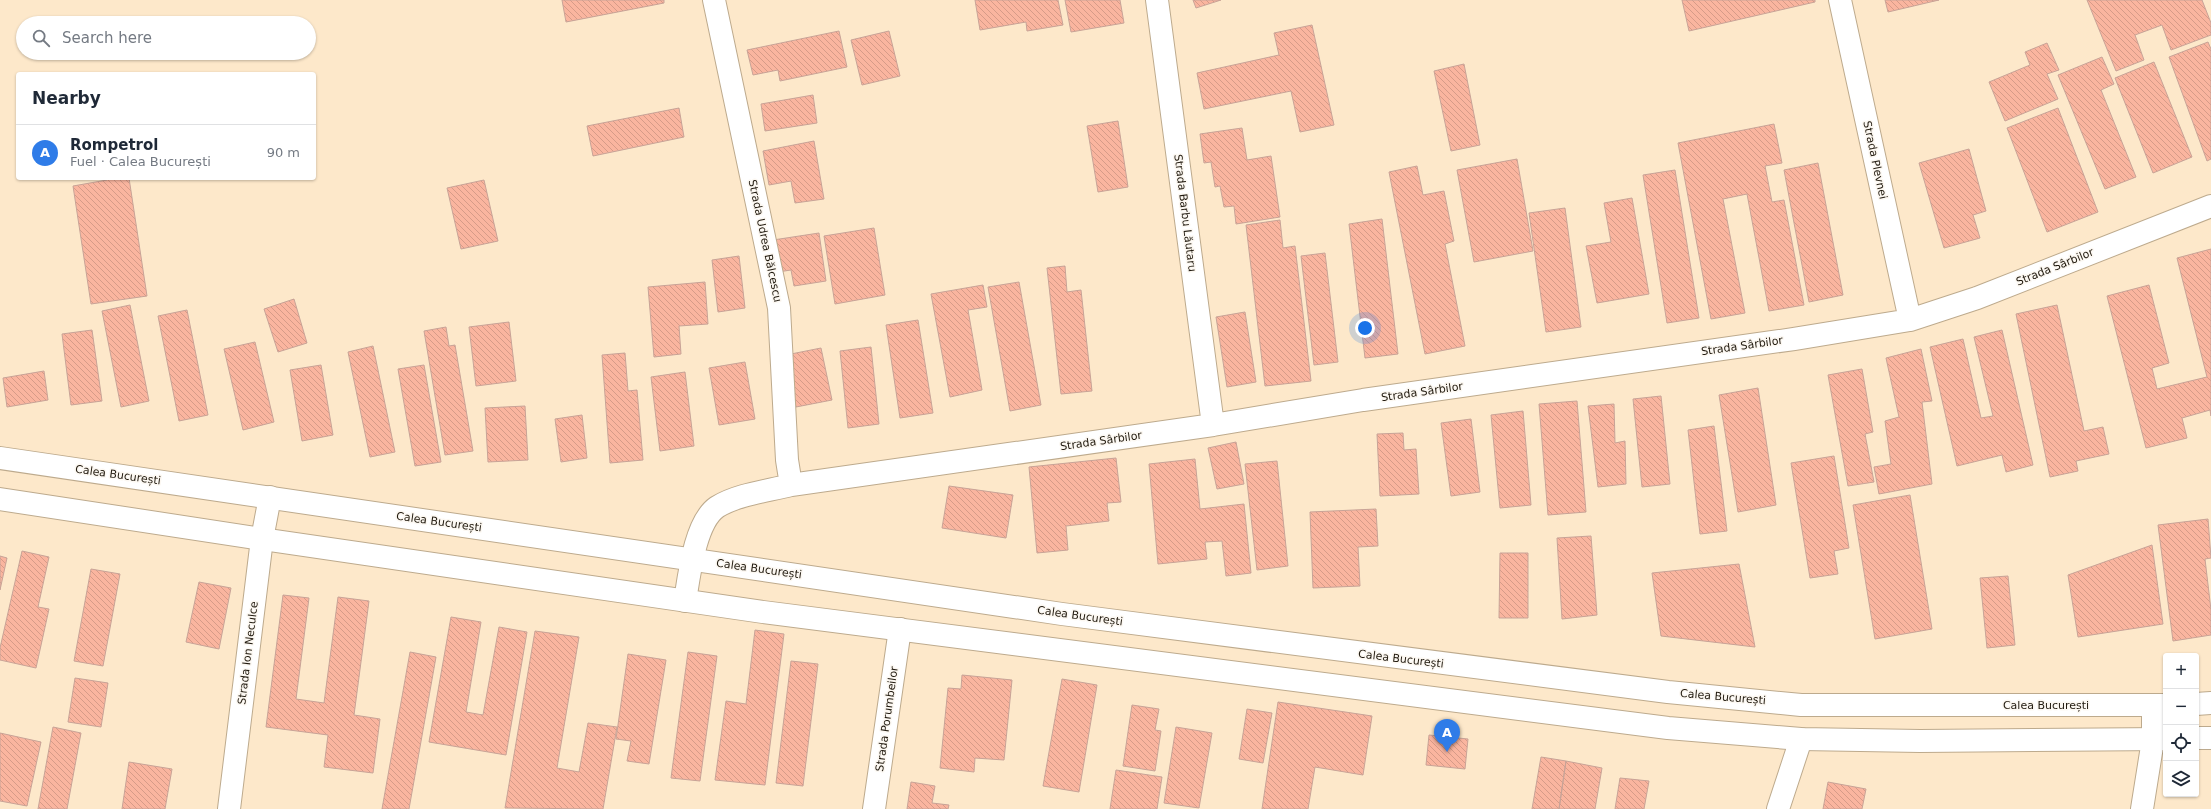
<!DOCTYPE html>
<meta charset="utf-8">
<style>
:root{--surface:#fff;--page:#f2f2f3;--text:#1f2937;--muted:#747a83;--line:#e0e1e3;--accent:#2f7ce8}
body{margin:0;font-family:"DejaVu Sans",sans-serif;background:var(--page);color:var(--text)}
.controls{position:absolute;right:12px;bottom:12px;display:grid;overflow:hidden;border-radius:4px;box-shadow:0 1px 3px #0004}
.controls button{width:36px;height:36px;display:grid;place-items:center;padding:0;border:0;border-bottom:1px solid var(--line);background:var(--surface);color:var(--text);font:20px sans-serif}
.you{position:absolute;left:1365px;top:328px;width:14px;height:14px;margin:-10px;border:3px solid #fff;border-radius:50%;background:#1a73e8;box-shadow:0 0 0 6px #1a73e833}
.badge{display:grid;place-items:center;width:26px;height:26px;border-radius:50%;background:var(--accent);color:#fff;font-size:13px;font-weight:700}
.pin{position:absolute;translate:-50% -33px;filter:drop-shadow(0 1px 2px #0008)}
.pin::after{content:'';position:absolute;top:21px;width:14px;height:12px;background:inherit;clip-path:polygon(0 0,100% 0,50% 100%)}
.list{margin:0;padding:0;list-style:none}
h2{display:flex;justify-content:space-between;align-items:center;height:52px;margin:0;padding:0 16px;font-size:17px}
h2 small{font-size:13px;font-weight:400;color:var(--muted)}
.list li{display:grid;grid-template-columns:26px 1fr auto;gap:12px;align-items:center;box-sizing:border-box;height:56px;padding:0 16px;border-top:1px solid var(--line)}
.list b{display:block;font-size:15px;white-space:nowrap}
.list p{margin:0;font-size:13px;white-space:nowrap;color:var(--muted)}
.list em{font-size:13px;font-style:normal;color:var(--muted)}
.icon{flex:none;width:22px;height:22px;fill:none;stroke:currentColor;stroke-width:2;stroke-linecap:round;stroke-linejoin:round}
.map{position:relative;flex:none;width:2211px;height:809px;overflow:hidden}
.search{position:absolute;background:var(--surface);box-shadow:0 1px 3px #0004;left:16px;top:16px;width:300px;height:44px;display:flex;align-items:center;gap:10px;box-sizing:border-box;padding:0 14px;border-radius:22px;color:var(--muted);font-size:15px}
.panel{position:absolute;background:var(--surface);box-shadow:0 1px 3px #0004;left:16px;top:72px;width:300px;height:108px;border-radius:4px}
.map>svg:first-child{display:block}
.building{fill:url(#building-back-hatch);stroke:#c8a397}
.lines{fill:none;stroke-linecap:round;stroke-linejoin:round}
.street-casing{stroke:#bdaa8d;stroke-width:24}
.primary-casing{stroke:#bdaa8d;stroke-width:24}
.street{stroke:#fff;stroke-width:22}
.primary{stroke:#fff;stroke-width:22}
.labels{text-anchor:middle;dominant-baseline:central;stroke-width:3;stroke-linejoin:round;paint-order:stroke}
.street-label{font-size:11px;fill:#211a0f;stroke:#fcf8f2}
</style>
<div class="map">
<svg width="2211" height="809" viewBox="0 0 2211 809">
<defs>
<pattern id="building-back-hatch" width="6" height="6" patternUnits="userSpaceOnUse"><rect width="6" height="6" fill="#fab59f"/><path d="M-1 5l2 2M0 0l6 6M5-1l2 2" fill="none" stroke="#d69b88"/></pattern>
</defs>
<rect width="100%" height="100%" fill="#fde8ca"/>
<path class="building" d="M562,0H664V3L566,22Z
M975,0H1058L1063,25L1027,31L1026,22L980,30Z
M1065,0H1120L1124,23L1071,32Z
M1193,0H1221L1196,8Z
M1682,0H1815V2L1689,31Z
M1885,0H1939L1888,12Z
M2087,0H2202L2211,23V35L2171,50L2162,25L2135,35L2144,60L2116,71Z
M1312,25L1334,125L1300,132L1291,91L1204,109L1197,73L1279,55L1274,33Z
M839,31L847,67L780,81L778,70L753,75L747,50Z
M889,31L900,76L862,85L851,40Z
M2208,42L2211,49V159L2207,161L2169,57Z
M2047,43L2059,70L2047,74L2058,99L2005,121L1989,82L2030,65L2025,52Z
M2102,57L2114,84L2101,90L2136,177L2105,189L2058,75Z
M2154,62L2192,157L2153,173L2115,78Z
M1464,64L1480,145L1451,151L1434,71Z
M813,95L817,123L765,131L761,104Z
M679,108L684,137L593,156L587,126Z
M2058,108L2098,212L2047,232L2007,128Z
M1118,121L1128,187L1098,192L1087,126Z
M1774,124L1782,163L1765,166L1772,202L1784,200L1804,305L1769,311L1747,194L1723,199L1745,313L1711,319L1678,143Z
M1242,128L1247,160L1271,156L1280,217L1236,224L1234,206L1224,207L1220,186L1215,187L1211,162L1204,163L1200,134Z
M814,141L824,199L795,203L791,181L769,185L763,151Z
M1969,149L1986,211L1973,215L1980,238L1944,248L1919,163Z
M1517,159L1533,251L1474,262L1457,170Z
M1818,163L1843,295L1809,302L1784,170Z
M1417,166L1423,195L1444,191L1454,241L1445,244L1465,346L1425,354L1389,172Z
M1675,170L1699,318L1667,323L1643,175Z
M107,178H129L147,296L91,304L73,186L107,180Z
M484,180L498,241L461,249L447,188Z
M1632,198L1649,294L1597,303L1586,246L1611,242L1604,203Z
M1565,208L1581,327L1546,332L1529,213Z
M1382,219L1398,354L1365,358L1349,224Z
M1280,220L1283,248L1295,246L1311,381L1265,386L1246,225Z
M874,228L885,295L835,304L824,236Z
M819,233L826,281L794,286L791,270L778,272L773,240Z
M2211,249V416L2210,410L2182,418L2187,438L2146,448L2107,296L2149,285L2169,363L2152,368L2157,389L2207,377L2177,258Z
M1325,253L1338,362L1314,365L1301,256Z
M739,256L745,308L718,312L712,260Z
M1065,266L1067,292L1081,290L1092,391L1061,394L1047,268Z
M705,282L708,324L679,326L681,354L654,357L648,287Z
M1019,282L1041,405L1010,411L988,287Z
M983,285L987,307L968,310L982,390L950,397L931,294Z
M294,299L307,343L278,352L264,309Z
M130,305L149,401L121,407L102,311Z
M2057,305L2084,431L2103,427L2109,454L2076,461L2078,471L2050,477L2016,314Z
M187,310L208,415L179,421L158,316Z
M1245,312L1256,382L1227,387L1216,317Z
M918,320L933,413L900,418L886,325Z
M509,322L516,381L476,386L469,327Z
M446,327L449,346L455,345L473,451L445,455L424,331Z
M92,330L102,401L71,405L62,334Z
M2002,330L2033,465L2006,472L2002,455L1957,466L1930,347L1963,339L1981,418L1993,416L1974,337Z
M255,342L274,422L243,430L224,349Z
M373,346L395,452L370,457L348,352Z
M871,347L879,424L848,428L840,351Z
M821,348L832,400L796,407L786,355Z
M1921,349L1932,401L1922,402L1932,484L1879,494L1874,467L1891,464L1885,421L1899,417L1886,358Z
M625,353L628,391L637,390L643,460L610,463L602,355Z
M745,362L755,419L719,425L709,368Z
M321,365L333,435L302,441L290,370Z
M424,365L441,462L415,466L398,369Z
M1862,369L1873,432L1865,434L1874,482L1848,486L1828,375Z
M44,371L48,400L7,407L3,378Z
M685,372L694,446L660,451L651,377Z
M1758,388L1776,505L1738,512L1719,395Z
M1661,396L1670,484L1642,487L1633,399Z
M1577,401L1586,512L1548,515L1539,404Z
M1614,404L1615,443L1625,441L1626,484L1598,487L1588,406Z
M525,406L528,460L488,462L485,408Z
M1523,411L1531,505L1500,508L1491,415Z
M582,415L587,458L561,462L555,419Z
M1471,419L1480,492L1451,496L1441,423Z
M1714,426L1727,531L1700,534L1688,430Z
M1403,433L1404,450L1416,449L1419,494L1380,496L1377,434Z
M1236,442L1244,484L1217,489L1208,448Z
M1834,456L1849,548L1834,551L1838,574L1810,578L1791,463Z
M1116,458L1121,502L1107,503L1109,521L1066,526L1068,550L1037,553L1029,467Z
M1195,459L1200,509L1244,504L1251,573L1226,576L1222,541L1205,542L1207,559L1158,564L1149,464Z
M1277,461L1288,566L1257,570L1245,464Z
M949,486L1013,495L1006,538L942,528Z
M1910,495L1932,629L1875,639L1853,505Z
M1376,509L1378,546L1358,547L1360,586L1313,588L1310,512Z
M2208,519L2211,558L2205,559L2211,610V635L2173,641L2158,525Z
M1591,536L1597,615L1562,619L1557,538Z
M2152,545L2163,624L2078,637L2068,575Z
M22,551L49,557L38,607L49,609L36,668L0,660V648Z
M1500,553H1528V618H1499Z
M0,556L7,558L0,590Z
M1739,564L1755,647L1661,636L1652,573Z
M91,569L120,574L103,666L74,661Z
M2008,576L2015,645L1987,648L1980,578Z
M199,582L231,588L219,649L186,642Z
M283,595L309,598L296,699L324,703L338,597L369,601L354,715L380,719L373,773L324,767L328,735L266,727Z
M451,617L481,622L466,712L483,715L499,627L527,632L506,755L429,742Z
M755,630L784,634L765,785L715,780L726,701L746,704Z
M535,631L579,637L557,768L579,772L588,723L617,727L603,809L505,808Z
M410,652L436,657L409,809H382Z
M688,652L717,656L700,781L671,778Z
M628,654L666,660L649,764L627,761L631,741L616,739Z
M791,661L818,664L803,786L776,783Z
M962,675L1012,680L1004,760L975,758L974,772L940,768L948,688L961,689Z
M75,678L108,683L101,727L68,722Z
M1062,679L1097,685L1079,792L1043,786Z
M1278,702L1372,716L1363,775L1315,767L1308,809H1262Z
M1132,705L1159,709L1155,730L1161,731L1155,771L1123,766Z
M1247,709L1272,713L1263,763L1239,759Z
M53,727L81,733L67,809H38Z
M1176,727L1212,733L1199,808L1164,803Z
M0,733L41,742L27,806L0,801Z
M1429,735L1468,739L1465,769L1426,765Z
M1541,757L1566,761L1559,809H1532Z
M1566,761L1602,768L1595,809H1559Z
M129,762L172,769L165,809H122Z
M1116,770L1162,777L1157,809H1110Z
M1620,778L1649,781L1644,809H1615Z
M911,782L935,786L932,803L949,805L948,809H907Z
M1828,782L1866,789L1862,809H1823Z"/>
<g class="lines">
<g class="street-casing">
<path id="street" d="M714,0L779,308L787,460L791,485
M1157,0L1213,425
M1840,0L1910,320
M685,601C689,576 695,522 717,507C738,494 768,491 791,485L1213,425L1363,400L1794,339L1910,320L1977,298L2211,206
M229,809L262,539L270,497
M874,809L900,629
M1778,809L1801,739
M2142,809L2153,740V705"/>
</g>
<g class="primary-casing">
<path id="primary" d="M0,458L1062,614L1668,692L1801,705H2166
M0,499L262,539L763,612L1668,728L1801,739L1920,741L2166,739
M2196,704L2211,703
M2196,738H2211"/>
</g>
<use href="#street" class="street"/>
<use href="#primary" class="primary"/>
</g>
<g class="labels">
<g class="street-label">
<text transform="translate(1875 160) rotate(78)">Strada Plevnei</text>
<text transform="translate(1185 213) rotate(83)">Strada Barbu Lăutaru</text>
<text transform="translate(765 241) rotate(78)">Strada Udrea Bălcescu</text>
<text transform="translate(2055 267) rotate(-22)">Strada Sârbilor</text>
<text transform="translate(1742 346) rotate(-8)">Strada Sârbilor</text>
<text transform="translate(1422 392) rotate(-8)">Strada Sârbilor</text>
<text transform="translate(1101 441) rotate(-8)">Strada Sârbilor</text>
<text transform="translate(118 475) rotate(8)">Calea București</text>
<text transform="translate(439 522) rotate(8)">Calea București</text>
<text transform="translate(759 569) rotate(8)">Calea București</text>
<text transform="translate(1080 616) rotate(8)">Calea București</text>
<text transform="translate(248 653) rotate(-83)">Strada Ion Neculce</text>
<text transform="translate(1401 659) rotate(7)">Calea București</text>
<text transform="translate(1723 697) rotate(5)">Calea București</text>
<text x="2046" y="705">Calea București</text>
<text transform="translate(887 719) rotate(-82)">Strada Porumbeilor</text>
</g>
</g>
</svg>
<div class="controls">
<button>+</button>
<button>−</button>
<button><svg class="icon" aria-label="locate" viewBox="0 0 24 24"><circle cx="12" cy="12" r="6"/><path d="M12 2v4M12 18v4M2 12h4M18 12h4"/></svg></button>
<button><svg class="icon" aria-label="layers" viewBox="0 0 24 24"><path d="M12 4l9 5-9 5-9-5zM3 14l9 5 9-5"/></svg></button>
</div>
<div class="you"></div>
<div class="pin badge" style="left:1447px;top:752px">A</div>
<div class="search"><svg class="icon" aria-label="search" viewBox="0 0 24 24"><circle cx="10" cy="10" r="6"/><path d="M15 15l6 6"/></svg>Search here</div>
<section class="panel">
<h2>Nearby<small></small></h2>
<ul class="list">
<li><span class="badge">A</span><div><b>Rompetrol</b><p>Fuel · Calea București</p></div><em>90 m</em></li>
</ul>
</section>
</div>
